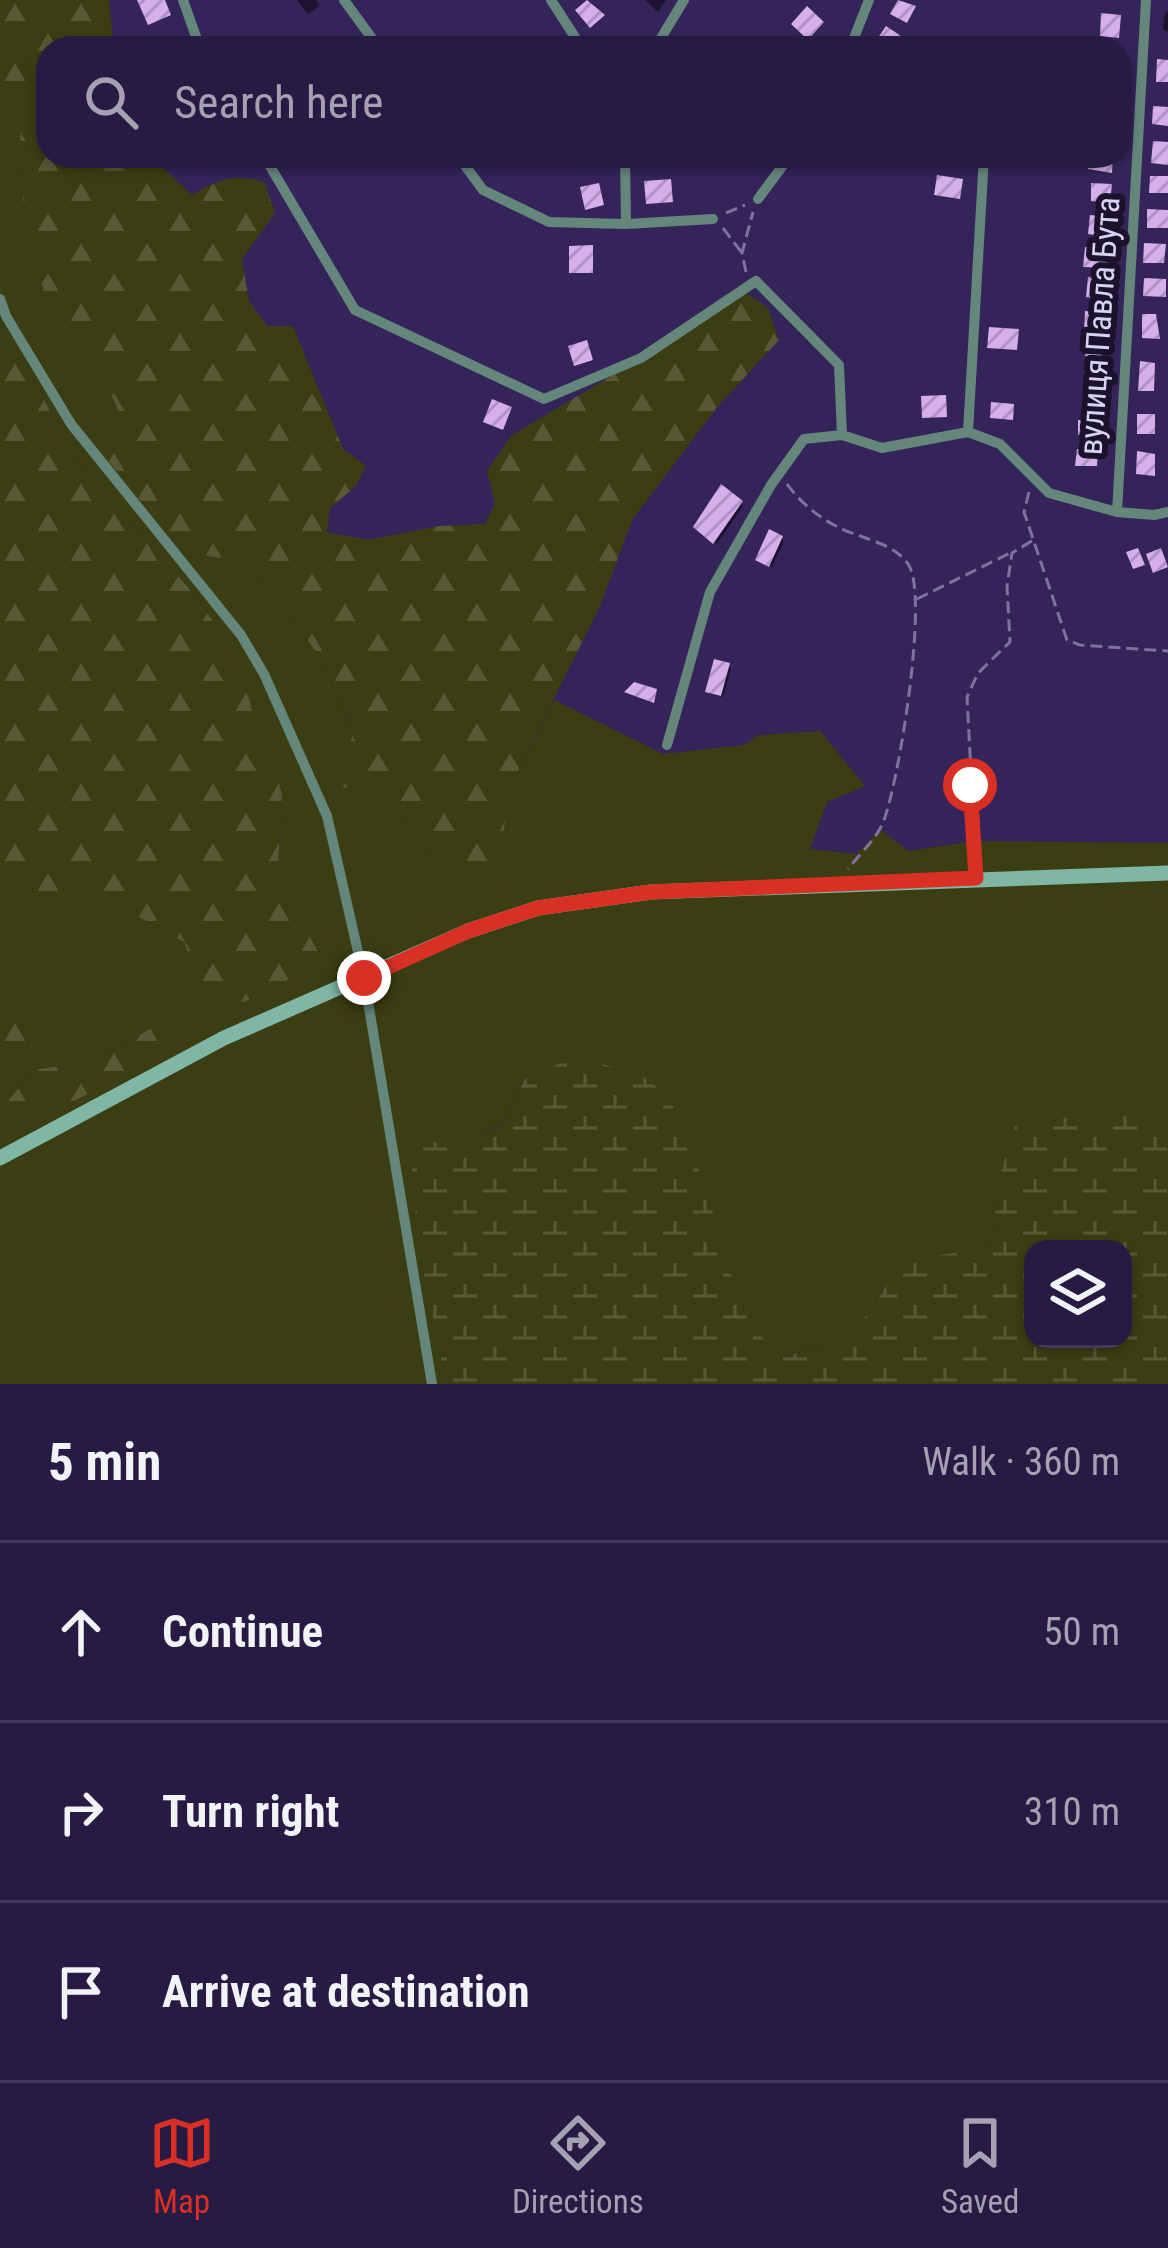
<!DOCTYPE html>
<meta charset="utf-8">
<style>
:root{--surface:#271b44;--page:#2f244b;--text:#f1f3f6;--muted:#a4a1b2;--line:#43395d;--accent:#d93025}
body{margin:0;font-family:"Roboto Condensed",sans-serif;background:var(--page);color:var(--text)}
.controls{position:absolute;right:36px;bottom:36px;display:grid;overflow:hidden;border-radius:24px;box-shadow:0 3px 9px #0004}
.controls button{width:108px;height:108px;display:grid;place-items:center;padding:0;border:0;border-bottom:3px solid var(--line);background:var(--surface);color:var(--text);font:60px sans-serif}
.stop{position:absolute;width:36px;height:36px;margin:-27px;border:9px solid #d93025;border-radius:50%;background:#fff}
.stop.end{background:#d93025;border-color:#fff;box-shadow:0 3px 12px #0008}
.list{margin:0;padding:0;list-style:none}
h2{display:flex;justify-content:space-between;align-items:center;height:156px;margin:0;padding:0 48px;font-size:51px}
h2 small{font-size:39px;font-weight:400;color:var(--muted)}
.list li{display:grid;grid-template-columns:78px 1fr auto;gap:36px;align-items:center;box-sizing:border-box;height:180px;padding:0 48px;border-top:3px solid var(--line)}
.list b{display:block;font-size:45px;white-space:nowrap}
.list em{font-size:39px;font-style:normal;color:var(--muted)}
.icon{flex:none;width:66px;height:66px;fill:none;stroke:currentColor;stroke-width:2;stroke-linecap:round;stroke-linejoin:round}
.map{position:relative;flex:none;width:1168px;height:1384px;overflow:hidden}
.search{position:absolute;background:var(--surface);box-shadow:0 3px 9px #0004;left:36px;right:36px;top:36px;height:132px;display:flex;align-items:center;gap:30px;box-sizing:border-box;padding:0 42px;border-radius:36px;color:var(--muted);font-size:45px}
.sheet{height:696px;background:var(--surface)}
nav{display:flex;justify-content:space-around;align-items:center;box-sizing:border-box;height:168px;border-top:3px solid var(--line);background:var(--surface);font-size:33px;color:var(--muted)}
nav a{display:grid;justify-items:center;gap:6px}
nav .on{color:var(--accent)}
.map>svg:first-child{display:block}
.green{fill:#3b3e12}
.forest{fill:url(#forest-firs)}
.wetland{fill:url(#wetland-marsh);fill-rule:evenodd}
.shadow{fill:#0007}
.building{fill:url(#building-hatch)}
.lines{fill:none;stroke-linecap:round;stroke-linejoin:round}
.path{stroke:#7e729f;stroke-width:3;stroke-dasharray:12 6;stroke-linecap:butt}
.street{stroke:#64867b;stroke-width:10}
.secondary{stroke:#7fb6a6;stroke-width:15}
.route{stroke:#d93025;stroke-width:15}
.labels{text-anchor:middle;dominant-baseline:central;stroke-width:12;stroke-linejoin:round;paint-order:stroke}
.street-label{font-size:33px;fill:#d8d2f4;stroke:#1a132b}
</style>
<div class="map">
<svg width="1168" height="1384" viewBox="0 0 1168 1384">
<defs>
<pattern id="forest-firs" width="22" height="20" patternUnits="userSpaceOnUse" patternTransform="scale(3)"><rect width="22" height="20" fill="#3b3e12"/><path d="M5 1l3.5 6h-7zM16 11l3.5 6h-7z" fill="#575935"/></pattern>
<pattern id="wetland-marsh" width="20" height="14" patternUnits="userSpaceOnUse" patternTransform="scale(3)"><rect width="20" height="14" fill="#3b3e12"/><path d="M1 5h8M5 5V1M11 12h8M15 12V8" fill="none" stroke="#575935"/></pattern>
<pattern id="building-hatch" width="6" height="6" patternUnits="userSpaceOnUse" patternTransform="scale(3)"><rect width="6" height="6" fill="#d5aeea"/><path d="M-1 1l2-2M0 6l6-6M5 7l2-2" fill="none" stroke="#b092c2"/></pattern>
</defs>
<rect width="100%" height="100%" fill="#34245a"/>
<path class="green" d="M0,100L19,104L23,206L49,313L115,402L132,448L107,457L198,554L247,563L318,654L354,730L347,754L364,789L400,777L402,835L444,862L497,861L514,779L554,700L663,754L744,745L759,735L820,731L865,786L827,802L810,849L857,854L880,829L908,851L974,841L1168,843V1109L1016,1122L996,1189L994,1246L913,1260L894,1274L868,1314L844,1339L779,1358L749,1322L730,1272L703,1179L669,1096L525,1079L501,1124L466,1141L418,1245L446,1384H0V1138L187,1043L167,1019L97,1060L33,1070L0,1111V1071L14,1074L31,1036L0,970V902L36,895L127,910L184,942L322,961L287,894L278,867L282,793L250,707L241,660L192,592L70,453L0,308Z"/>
<path class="forest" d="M0,0H109L114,48H48V156H150L192,195C217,180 236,172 265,183L275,213L242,259L249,301L267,326H293L343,449L366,466L356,486L330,508L327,532L368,540L439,526L485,524L495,503L487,471L512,435L640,359L738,287L768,308L779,340L718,406L632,520L600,606L514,779L497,862H444L402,835L400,777L364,789L330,786L315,742L329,740L347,753L354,729L318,654L247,563L198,554L161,526L105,457L131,447L115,402L49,313L23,206L19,105L0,100Z
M0,308L70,453L192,592L241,660L251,707L282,793L278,867L287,894L323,961L247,1001L210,1008L184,942L127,910L36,895L0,902Z
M0,970L31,1036L14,1074L0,1071Z
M167,1019L188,1044L0,1138V1111L33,1070L97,1060Z"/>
<path class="wetland" d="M577,1056L642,1076L669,1096L703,1179L730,1272L749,1322L780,1358L844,1339L868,1314L894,1274L913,1260L994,1246L996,1189L1016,1122L1168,1109V1384H446L418,1245L410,1143L466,1141L501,1125L525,1079ZM1033,1249H1123V1339H1033Z"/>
<path class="shadow" d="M297,0H316L320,6L308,14Z
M645,0H666L658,12Z
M1165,12L1168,13V32L1163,29Z
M722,488L743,506L717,544L697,526Z
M781,538L784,541L772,567L761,562Z
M728,666L731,669L723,697L711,694L708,691Z"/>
<path class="building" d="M137,0H165L171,15L148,25Z
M587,0L605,15L590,28L575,10Z
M898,0L916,6L907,23L890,14Z
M807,6L824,22L808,40L791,24Z
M1101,13L1121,15L1119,38L1100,36Z
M886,26L901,36L894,48H877L873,45Z
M1157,59L1168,60V82H1156Z
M1153,106L1168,107V126L1152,124Z
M1153,141L1168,142V165L1151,163Z
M1089,156H1113L1112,173L1088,169Z
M937,175L963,179L960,199L934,195Z
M1150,176H1168V193H1149Z
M671,179L673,202L646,204L644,181Z
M599,183L604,205L585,210L580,187Z
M1091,183L1112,184L1110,203L1091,201Z
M1147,209L1168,210V228H1147Z
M1090,215L1110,217L1108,237L1088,234Z
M1144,243L1166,244L1164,263H1143Z
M593,245V273H569V246Z
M1085,247L1108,248L1107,268L1083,267Z
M1088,277L1106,279L1104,299L1086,297Z
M1144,278L1166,279V297L1143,296Z
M1085,311L1106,313L1104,332H1084Z
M1142,314H1156L1160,339L1142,338Z
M989,327L1019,329L1017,350L987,348Z
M587,340L593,360L574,366L568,346Z
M1087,341L1103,343L1101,359L1085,356Z
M1140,361L1155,363L1154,391H1138Z
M1086,375L1103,377L1099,395H1084Z
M946,395L947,417L922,418L921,396Z
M492,399L512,407L503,430L483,422Z
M991,402L1014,404L1013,420L990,418Z
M1137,414H1155V434H1137Z
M1078,420L1101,421L1100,436L1078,435Z
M1077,449L1098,450L1097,466H1075Z
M1137,451L1155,454V476L1136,474Z
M721,484L743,501L713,544L693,527Z
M769,529L783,536L769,567L755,560Z
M1138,548L1145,565L1133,569L1126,552Z
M1161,548L1168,567L1153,573L1146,554Z
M714,659L730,663L721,696L705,692Z
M634,682L657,689L654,703L624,692Z"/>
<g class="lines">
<path class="path" d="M726,213L745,205
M723,228L742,253
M746,272L742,253L753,212
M787,484C799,501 818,517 836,526C859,539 892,541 908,564C930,593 898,790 882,825C874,841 859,855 848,869
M1029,492L1024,512L1067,640L1080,645L1168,651
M917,599L1010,553
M976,867L967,697L978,673L1010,642L1007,586L1012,553L1035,539"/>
<path class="street" d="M183,0L200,48
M344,0L379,48
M551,0L582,48
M655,48L684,0
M850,48L869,0
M264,156L355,310L544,399L641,358L756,281L839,365L842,435
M458,156L483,190L549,222L626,224L713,219
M625,156L626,224
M984,156L968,432L1000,444L1049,493L1117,512L1154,515L1168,512
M758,199L790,156
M0,299L6,316L71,424L241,635L264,674L327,816L364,978L432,1384
M1117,512L1146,0
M667,745L710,592L771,485L804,439L842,435L882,448L968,432"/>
<path class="secondary" d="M0,1158L224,1038L468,931L538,908L651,892L1168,873"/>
</g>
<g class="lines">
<path class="route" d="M364,978L468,931L538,908L651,892L976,878L970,785"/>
</g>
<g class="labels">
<g class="street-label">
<text transform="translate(1099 326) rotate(-86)">вулиця Павла Бута</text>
</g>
</g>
</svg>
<div class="controls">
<button><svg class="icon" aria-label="layers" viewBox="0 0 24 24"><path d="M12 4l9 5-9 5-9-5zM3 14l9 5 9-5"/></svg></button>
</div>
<div class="stop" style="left:970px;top:785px"></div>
<div class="stop end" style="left:364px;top:978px"></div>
<div class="search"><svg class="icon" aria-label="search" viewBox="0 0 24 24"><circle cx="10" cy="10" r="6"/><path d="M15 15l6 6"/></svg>Search here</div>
</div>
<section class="sheet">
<h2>5 min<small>Walk · 360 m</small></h2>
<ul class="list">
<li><svg class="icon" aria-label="ahead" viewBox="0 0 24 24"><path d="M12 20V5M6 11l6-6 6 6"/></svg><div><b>Continue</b></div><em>50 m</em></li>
<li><svg class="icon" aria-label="right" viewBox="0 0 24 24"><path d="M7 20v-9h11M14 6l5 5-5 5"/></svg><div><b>Turn right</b></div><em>310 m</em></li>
<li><svg class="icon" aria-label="arrive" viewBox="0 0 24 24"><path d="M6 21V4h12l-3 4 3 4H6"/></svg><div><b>Arrive at destination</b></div></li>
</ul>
</section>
<nav>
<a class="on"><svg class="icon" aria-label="map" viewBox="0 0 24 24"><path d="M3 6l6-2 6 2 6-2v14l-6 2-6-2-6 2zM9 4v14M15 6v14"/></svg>Map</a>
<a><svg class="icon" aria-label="directions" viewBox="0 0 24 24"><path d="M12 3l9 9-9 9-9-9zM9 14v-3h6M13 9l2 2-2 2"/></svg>Directions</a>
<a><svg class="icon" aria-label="saved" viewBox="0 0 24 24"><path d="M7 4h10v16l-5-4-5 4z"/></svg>Saved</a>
</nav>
